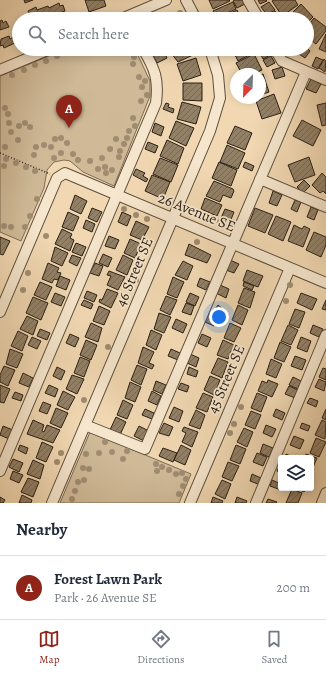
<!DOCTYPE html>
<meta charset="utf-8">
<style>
:root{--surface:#fff;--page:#f2f2f3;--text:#1f2937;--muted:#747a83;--line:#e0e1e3;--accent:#8f2418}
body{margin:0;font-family:Alegreya,serif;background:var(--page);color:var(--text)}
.controls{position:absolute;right:12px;bottom:12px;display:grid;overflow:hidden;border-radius:4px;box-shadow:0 2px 10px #0003}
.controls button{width:36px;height:36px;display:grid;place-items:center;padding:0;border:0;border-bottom:1px solid var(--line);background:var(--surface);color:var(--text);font:20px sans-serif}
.compass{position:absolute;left:230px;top:68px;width:36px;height:36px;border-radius:50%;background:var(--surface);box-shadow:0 2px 10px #0003;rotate:203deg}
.you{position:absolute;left:219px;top:317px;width:14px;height:14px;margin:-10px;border:3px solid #fff;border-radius:50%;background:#1a73e8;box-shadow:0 0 0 6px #1a73e833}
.badge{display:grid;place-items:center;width:26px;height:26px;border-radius:50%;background:var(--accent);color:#fff;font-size:13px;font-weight:700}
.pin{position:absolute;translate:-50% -33px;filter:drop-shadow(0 1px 2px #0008)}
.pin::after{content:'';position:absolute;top:21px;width:14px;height:12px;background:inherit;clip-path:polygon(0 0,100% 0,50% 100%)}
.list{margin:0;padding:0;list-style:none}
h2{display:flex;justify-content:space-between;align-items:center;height:52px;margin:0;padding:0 16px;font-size:17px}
h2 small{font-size:13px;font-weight:400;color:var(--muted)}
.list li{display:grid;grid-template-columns:26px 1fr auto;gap:12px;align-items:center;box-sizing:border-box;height:64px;padding:0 16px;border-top:1px solid var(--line)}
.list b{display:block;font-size:15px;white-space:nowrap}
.list p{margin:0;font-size:13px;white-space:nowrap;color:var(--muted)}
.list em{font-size:13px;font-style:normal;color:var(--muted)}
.icon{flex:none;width:22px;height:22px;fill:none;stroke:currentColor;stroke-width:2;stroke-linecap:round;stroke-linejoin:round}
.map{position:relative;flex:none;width:326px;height:503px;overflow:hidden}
.search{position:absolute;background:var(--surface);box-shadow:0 2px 10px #0003;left:12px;right:12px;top:12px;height:44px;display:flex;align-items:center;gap:10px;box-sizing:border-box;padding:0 14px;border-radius:22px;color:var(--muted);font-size:15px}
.sheet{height:116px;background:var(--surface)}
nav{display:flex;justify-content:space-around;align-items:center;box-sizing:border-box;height:56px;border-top:1px solid var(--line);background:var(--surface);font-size:11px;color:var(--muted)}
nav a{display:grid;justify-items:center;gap:2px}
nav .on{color:var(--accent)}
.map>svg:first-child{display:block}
.park{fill:#cfb997;stroke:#7d6c56}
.building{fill:url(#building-hatch);stroke:#2b2015}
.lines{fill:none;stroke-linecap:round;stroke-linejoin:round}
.minor-casing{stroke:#5c4e3c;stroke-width:12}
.path{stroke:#2b2015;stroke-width:1.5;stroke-dasharray:1 2;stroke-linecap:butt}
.minor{stroke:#f6e6cd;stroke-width:10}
.tree{fill:#9f8c71}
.labels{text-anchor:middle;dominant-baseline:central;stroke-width:3.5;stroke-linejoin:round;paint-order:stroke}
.street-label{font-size:15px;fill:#2b2015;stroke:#f6e6cd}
</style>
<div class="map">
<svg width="326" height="503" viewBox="0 0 326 503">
<defs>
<pattern id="building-hatch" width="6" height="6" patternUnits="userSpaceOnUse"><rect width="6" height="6" fill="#928067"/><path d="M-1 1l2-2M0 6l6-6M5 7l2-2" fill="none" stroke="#776854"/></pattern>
</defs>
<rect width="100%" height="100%" fill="#f1d8b2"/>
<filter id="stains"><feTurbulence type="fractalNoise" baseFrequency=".005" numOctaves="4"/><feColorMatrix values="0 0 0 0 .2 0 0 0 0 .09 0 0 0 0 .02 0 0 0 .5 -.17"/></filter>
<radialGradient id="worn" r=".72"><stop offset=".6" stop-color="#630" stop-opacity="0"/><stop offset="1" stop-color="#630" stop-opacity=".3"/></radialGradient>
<path class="park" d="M66,49H135L150,81V96L114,186L83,172L70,161L64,160L54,162L47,170L44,188L21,241L0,232V76Z
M90,432L191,474L179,503H60Z"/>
<path class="building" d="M24,0H33L25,3Z
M85,0H104L106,6L89,12Z
M209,0H229L230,1L213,9Z
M235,0H244L245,4L237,8L233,1Z
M258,0H266L267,1L260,4Z
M274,0H295L298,5L282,16L272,1Z
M233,2L236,9L217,18L213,11Z
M269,2L275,10L267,15L261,7Z
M59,3L60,6L63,5L65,11L54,15L53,13L32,19L28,11L36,7L37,10L48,6L49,8Z
M301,4L313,17L307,23V19L287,18Z
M237,10L240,17L237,19H218Z
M275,11L278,17L269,19L268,16Z
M167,14L169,19H156Z
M314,18L326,27V31L316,44L307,37V27Z
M2,20L3,23L6,21L9,27L0,30V21Z
M326,34V52L319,49Z
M9,36L10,39L13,37L15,43L4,48L3,45L0,46L1,39Z
M307,48L310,51L305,58L299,54L303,49Z
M168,49H190L193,55L178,62Z
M232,49H254L255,52L238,61Z
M264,49H269L272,54L263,59L259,51Z
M163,50L167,58L157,63L153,55Z
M254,54L262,70L253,74H242L236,63Z
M271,56L275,63L267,67L263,60Z
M316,57L323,60L318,69L312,66Z
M196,58L201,75L183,81L177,64Z
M324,59L326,61L325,72L319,68Z
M282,67L285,76L275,79L272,70Z
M263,74L269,92L260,95V75Z
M311,79L321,84L316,93L306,89Z
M183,83H202V101L183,100Z
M274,94L281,113L262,119L256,101Z
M182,102L201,107L196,124L177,119Z
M166,103L169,104L168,107L174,109L173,113L163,109Z
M326,103V125L322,126L317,105Z
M302,120L321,130L313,146L293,136Z
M176,121L194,128L186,146L169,138Z
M155,123L164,127L161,136L152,132Z
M235,126L252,133L245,150L227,143Z
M167,140L184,148L178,164L160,156Z
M148,142L158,146L155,153L145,149Z
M227,145L245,153L238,169L220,162Z
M309,157L315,175L295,182L288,165Z
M160,158L178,165L171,182L153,174Z
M219,162L237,170L231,186L212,178Z
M245,162L254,166L252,171L243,167Z
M136,169L145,173L143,176L148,179L146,182L133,175Z
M322,173L326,177V194L323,191L320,193L312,185Z
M152,175L170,182L163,199L145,191Z
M304,180L310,186L303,193L297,187Z
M214,181L233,189L234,191L231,198L223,195L220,202L206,196Z
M273,191L282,195L277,206L269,203Z
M75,195L87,201L81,214L70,209Z
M205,198L222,205L217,216L201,209Z
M295,200L301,202L297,212L291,209Z
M311,207L318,210L314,220L307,217Z
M92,208L102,212L97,222L88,218Z
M255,208L273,215L265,233L248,226Z
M225,209L234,212L230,222L221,218Z
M68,212L79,217L73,231L62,227Z
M122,212L131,216L127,226L118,222Z
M276,216L291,222L283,241L268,234Z
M86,220L95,224L92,232L83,228Z
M136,221L149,227L142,240L130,235Z
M294,225L302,229L304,226L310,229L303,247L288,241Z
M62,229L72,234L70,238L74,240L70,251L55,244Z
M314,232L326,237V245L321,257L306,250Z
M109,236L119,240L115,249L105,246Z
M0,237L10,241L3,255L0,254Z
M130,239L141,244L135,258L124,253Z
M76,243L86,247L82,256L72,252Z
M189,244L211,255L207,263L185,255Z
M55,247L68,253L62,266L51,261Z
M103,254L112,258L108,267L99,263Z
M72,255L81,258L77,266L69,262Z
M123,255L133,260L127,275L116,270Z
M230,260L239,264L234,273L226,270Z
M183,261L193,266L187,280L175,275Z
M48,263L59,268L57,272L61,273L58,280L54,279L52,283L42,279Z
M95,263L103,266L99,276L90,273Z
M247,270L263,276L258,287L243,281Z
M109,271L125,277L118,290L107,285L111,276L107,275Z
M60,276L70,280L66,290L56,286Z
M173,277L184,282L177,298L167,294Z
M200,278L210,282L206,290L197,286Z
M40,282L52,287L46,300L34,295Z
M244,282L254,286L252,290L243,286Z
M220,285L229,289L226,298L216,293Z
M244,288L255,292L250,308L238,303Z
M107,289L118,293L111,308L99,302L100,299L102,300Z
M87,291L97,295L94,302L84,298Z
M55,293L65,297L61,306L51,302Z
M190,293L199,297L195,306L186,302Z
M301,293L317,299L312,310L297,303Z
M166,296L177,300L170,315L160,310Z
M33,297L48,303L41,320L26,313Z
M84,300L93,304L91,309L81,305Z
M326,300V310L322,309Z
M186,303L194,306L191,315L182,312Z
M218,305L225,311L222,317L213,312Z
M238,305L248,310L242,325L232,320Z
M99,306L110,311L104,325L93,321Z
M295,309L305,312L299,328L289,324Z
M159,313L171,317L164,333L154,329Z
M209,313L219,317L214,326L205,322Z
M27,316L38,321L33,335L20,329Z
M176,319L187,324L183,333L172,328Z
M91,323L102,328L98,342L85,337Z
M230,323L241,328L234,342L224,338Z
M288,325L298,330L291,345L281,341Z
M313,325L323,329L319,337L310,333Z
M40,329L50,333L47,340L37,336Z
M151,330L162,335L156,350L146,345Z
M18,331L28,336L22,351L11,346Z
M70,334L79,338L75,347L66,343Z
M202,334L211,338L207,347L198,343Z
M32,337L41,341L37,349L28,345Z
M301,337L311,341L307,352L297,348Z
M86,340L97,345L91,360L80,355Z
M223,340L234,345L228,359L217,355Z
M280,342L291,347L284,362L274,358Z
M143,347L154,352L149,363L154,365L152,369L138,363Z
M10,349L23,354L17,368L6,364Z
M171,349L180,353L178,360L168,356Z
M190,354L199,358L196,367L187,363Z
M295,356L306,360L302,370L291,366Z
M80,357L90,361L84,377L74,373Z
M218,358L228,362L222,378L211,373Z
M271,359L282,364L276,378L266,374Z
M137,365L147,369L141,385L131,380Z
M4,366L15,370L8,386L0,382V375Z
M57,367L65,371L61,380L53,376Z
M189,367L198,371L196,377L187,374Z
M323,368L326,369V380L319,377Z
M23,373L33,378L29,387L19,383Z
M72,375L84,379L77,394L66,389Z
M210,376L220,380L214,395L204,390Z
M293,377L301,381L298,389L289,385Z
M319,379L326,382L324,391L315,387Z
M268,380L278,384L272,397L258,391L262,381L267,383Z
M156,381L166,385L162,394L153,390Z
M130,382L141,387L135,402L125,398Z
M181,383L189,386L187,392L178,389Z
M0,385L10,389L4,403L0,402Z
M49,385L58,389L55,397L45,393Z
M289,386L298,390L295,398L285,394Z
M63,391L75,397L68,410L57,405Z
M152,391L161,396L157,405L148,401Z
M15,392L23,395L21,401L12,398Z
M203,393L213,397L207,412L196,408Z
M257,393L267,397L261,412L251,408Z
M310,398L318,401L316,407L307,403Z
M123,400L133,405L127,419L117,415Z
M43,402L51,405L47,414L39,411Z
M174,407L183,411L179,422L169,418Z
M56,408L68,413L61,428L50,423Z
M145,409L154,413L152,419L142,415Z
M276,409L285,413L282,420L273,416Z
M326,409V420L322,418Z
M196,410L205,415L200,429L189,425Z
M251,411L261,415L255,429L245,425Z
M116,417L126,422L119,437L109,432Z
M33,420L44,425L42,431L44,432L47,425L60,430L53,443L27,434Z
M322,420L326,422L325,439L315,435Z
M164,423L173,427L169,436L159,433Z
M302,423L310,426L308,431L300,428Z
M266,425L276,429L272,437L263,433Z
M3,426L13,430L9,439L0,435Z
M139,426L149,431L144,441L134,436Z
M184,427L198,432L192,447L182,442L186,433L182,431Z
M244,428L253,432L247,447L237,442Z
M294,436L304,440L300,449L290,445Z
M316,438L326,442L319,457L310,453Z
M42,442L53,447L46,462L36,458Z
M263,444L273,448L269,457L260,453Z
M20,445L28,448L26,454L18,450Z
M181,445L191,450L185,465L174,460Z
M236,445L246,449L240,464L230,460Z
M163,448L177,453L173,462L159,456Z
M257,453L267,457L263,466L253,462Z
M286,454L295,458H284Z
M306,454L317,458L311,472V458H305Z
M13,459L23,463L19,472L9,467Z
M33,460L44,465L40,479L27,474Z
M228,462L239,466L232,481L222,477Z
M281,463V473L277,471Z
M13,471L23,475L19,483L10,479Z
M252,474L261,478L258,484L250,481Z
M28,478L39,482L33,497L21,492Z
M222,480L231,484L225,499L215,494Z
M272,480L281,484V490L270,486Z
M296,488H306L304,492Z
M292,489L302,493L298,503H286Z
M22,495L32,500L31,503H19Z
M0,497L5,500L3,503H0Z
M213,497L223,501L222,503H211Z
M237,497L247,501L246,503H235Z
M268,499L277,502L276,503H266Z"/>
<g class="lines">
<g class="minor-casing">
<path id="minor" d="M186,0L196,19
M248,0L259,19
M121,19L166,0
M275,49L282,61L326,80
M0,70L50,49
M260,179L326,207
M0,312L57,178L65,173L326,283
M85,425L145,449L306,72
M0,471L156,103C159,79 155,69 143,49
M52,503L210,131L220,98L218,75L210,49
M190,503L290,268
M256,503L326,335
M322,503L326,493"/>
</g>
<path class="path" d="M0,153L50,174"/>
<use href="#minor" class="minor"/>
</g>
<g class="tree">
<circle cx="180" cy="13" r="3"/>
<circle cx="57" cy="56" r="3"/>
<circle cx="134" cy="57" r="3"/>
<circle cx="46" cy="61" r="3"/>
<circle cx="133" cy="64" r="3"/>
<circle cx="35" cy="65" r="3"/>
<circle cx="24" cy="70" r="3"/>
<circle cx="12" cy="75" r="3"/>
<circle cx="139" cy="77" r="3"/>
<circle cx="145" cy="81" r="3"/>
<circle cx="142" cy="87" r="3"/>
<circle cx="147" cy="95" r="3"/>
<circle cx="141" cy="101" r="3"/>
<circle cx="5" cy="108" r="3"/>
<circle cx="8" cy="114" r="3"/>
<circle cx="133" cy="118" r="3"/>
<circle cx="9" cy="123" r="3"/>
<circle cx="25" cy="123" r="3"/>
<circle cx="19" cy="126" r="3"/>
<circle cx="135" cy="126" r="3"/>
<circle cx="30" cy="127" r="3"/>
<circle cx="129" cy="131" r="3"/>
<circle cx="11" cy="132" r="3"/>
<circle cx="61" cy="138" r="3"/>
<circle cx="127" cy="138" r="3"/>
<circle cx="55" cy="139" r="3"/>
<circle cx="116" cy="139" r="3"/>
<circle cx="18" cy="140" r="3"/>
<circle cx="67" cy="143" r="3"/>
<circle cx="124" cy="144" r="3"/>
<circle cx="44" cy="145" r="3"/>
<circle cx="5" cy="147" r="3"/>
<circle cx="36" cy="147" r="3"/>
<circle cx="51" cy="147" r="3"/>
<circle cx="110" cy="149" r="3"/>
<circle cx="120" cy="151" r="3"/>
<circle cx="61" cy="153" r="3"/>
<circle cx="73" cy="154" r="3"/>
<circle cx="34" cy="155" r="3"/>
<circle cx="119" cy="157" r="3"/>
<circle cx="54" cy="158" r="3"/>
<circle cx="102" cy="158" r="3"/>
<circle cx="6" cy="159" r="3"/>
<circle cx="78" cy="160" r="3"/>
<circle cx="90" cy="161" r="3"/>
<circle cx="16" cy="163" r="3"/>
<circle cx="4" cy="166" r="3"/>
<circle cx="26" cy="167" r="3"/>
<circle cx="105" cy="167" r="3"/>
<circle cx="98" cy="169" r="3"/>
<circle cx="112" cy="170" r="3"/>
<circle cx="35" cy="171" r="3"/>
<circle cx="106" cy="173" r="3"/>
<circle cx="37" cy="199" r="3"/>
<circle cx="124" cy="209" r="3"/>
<circle cx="199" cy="213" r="3"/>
<circle cx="136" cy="215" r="3"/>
<circle cx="30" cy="216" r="3"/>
<circle cx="210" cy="218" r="3"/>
<circle cx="147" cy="219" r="3"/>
<circle cx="220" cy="222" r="3"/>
<circle cx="4" cy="226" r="3"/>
<circle cx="11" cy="227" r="3"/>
<circle cx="25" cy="227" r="3"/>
<circle cx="46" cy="236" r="3"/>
<circle cx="197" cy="242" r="3"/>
<circle cx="28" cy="273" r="3"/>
<circle cx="136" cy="280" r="3"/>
<circle cx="290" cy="285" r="3"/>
<circle cx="23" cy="290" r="3"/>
<circle cx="286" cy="301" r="3"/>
<circle cx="108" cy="347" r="3"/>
<circle cx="84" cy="400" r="3"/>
<circle cx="241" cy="407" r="3"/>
<circle cx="234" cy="424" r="3"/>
<circle cx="230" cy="433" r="3"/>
<circle cx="105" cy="442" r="3"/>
<circle cx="127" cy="451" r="3"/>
<circle cx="112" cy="452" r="3"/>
<circle cx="61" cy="453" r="3"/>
<circle cx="99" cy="453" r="3"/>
<circle cx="86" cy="454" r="3"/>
<circle cx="123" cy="459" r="3"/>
<circle cx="57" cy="462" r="3"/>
<circle cx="156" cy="464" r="3"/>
<circle cx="162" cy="467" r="3"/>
<circle cx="83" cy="468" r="3"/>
<circle cx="89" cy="469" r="3"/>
<circle cx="169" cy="470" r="3"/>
<circle cx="157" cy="471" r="3"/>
<circle cx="182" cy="473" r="3"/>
<circle cx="176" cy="474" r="3"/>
<circle cx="186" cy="479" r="3"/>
<circle cx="84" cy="480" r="3"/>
<circle cx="78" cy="482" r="3"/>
<circle cx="183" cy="486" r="3"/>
<circle cx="75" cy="491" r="3"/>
<circle cx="179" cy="494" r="3"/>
<circle cx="72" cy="499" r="3"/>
</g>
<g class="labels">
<g class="street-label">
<text transform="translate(197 212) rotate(22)">26 Avenue SE</text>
<text transform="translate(134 272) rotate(-67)">46 Street SE</text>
<text transform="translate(226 379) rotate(-67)">45 Street SE</text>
</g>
</g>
<rect width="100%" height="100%" filter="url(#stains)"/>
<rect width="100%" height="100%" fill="url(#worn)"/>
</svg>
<div class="controls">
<button><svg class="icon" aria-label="layers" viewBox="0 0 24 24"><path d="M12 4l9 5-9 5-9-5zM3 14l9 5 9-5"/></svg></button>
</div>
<svg class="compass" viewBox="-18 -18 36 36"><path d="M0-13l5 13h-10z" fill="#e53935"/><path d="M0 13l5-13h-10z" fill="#747a83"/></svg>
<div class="you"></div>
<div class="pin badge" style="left:69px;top:128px">A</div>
<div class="search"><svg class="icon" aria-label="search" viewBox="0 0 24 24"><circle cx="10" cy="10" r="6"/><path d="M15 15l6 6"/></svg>Search here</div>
</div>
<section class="sheet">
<h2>Nearby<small></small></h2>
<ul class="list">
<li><span class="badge">A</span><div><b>Forest Lawn Park</b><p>Park · 26 Avenue SE</p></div><em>200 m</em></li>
</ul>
</section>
<nav>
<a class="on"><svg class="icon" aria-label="map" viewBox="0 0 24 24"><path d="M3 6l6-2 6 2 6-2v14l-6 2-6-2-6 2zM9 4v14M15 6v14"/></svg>Map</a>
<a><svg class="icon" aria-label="directions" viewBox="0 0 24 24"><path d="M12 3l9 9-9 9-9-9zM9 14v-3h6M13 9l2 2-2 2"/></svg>Directions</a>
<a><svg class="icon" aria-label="saved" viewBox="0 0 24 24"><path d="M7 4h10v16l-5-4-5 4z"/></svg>Saved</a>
</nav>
